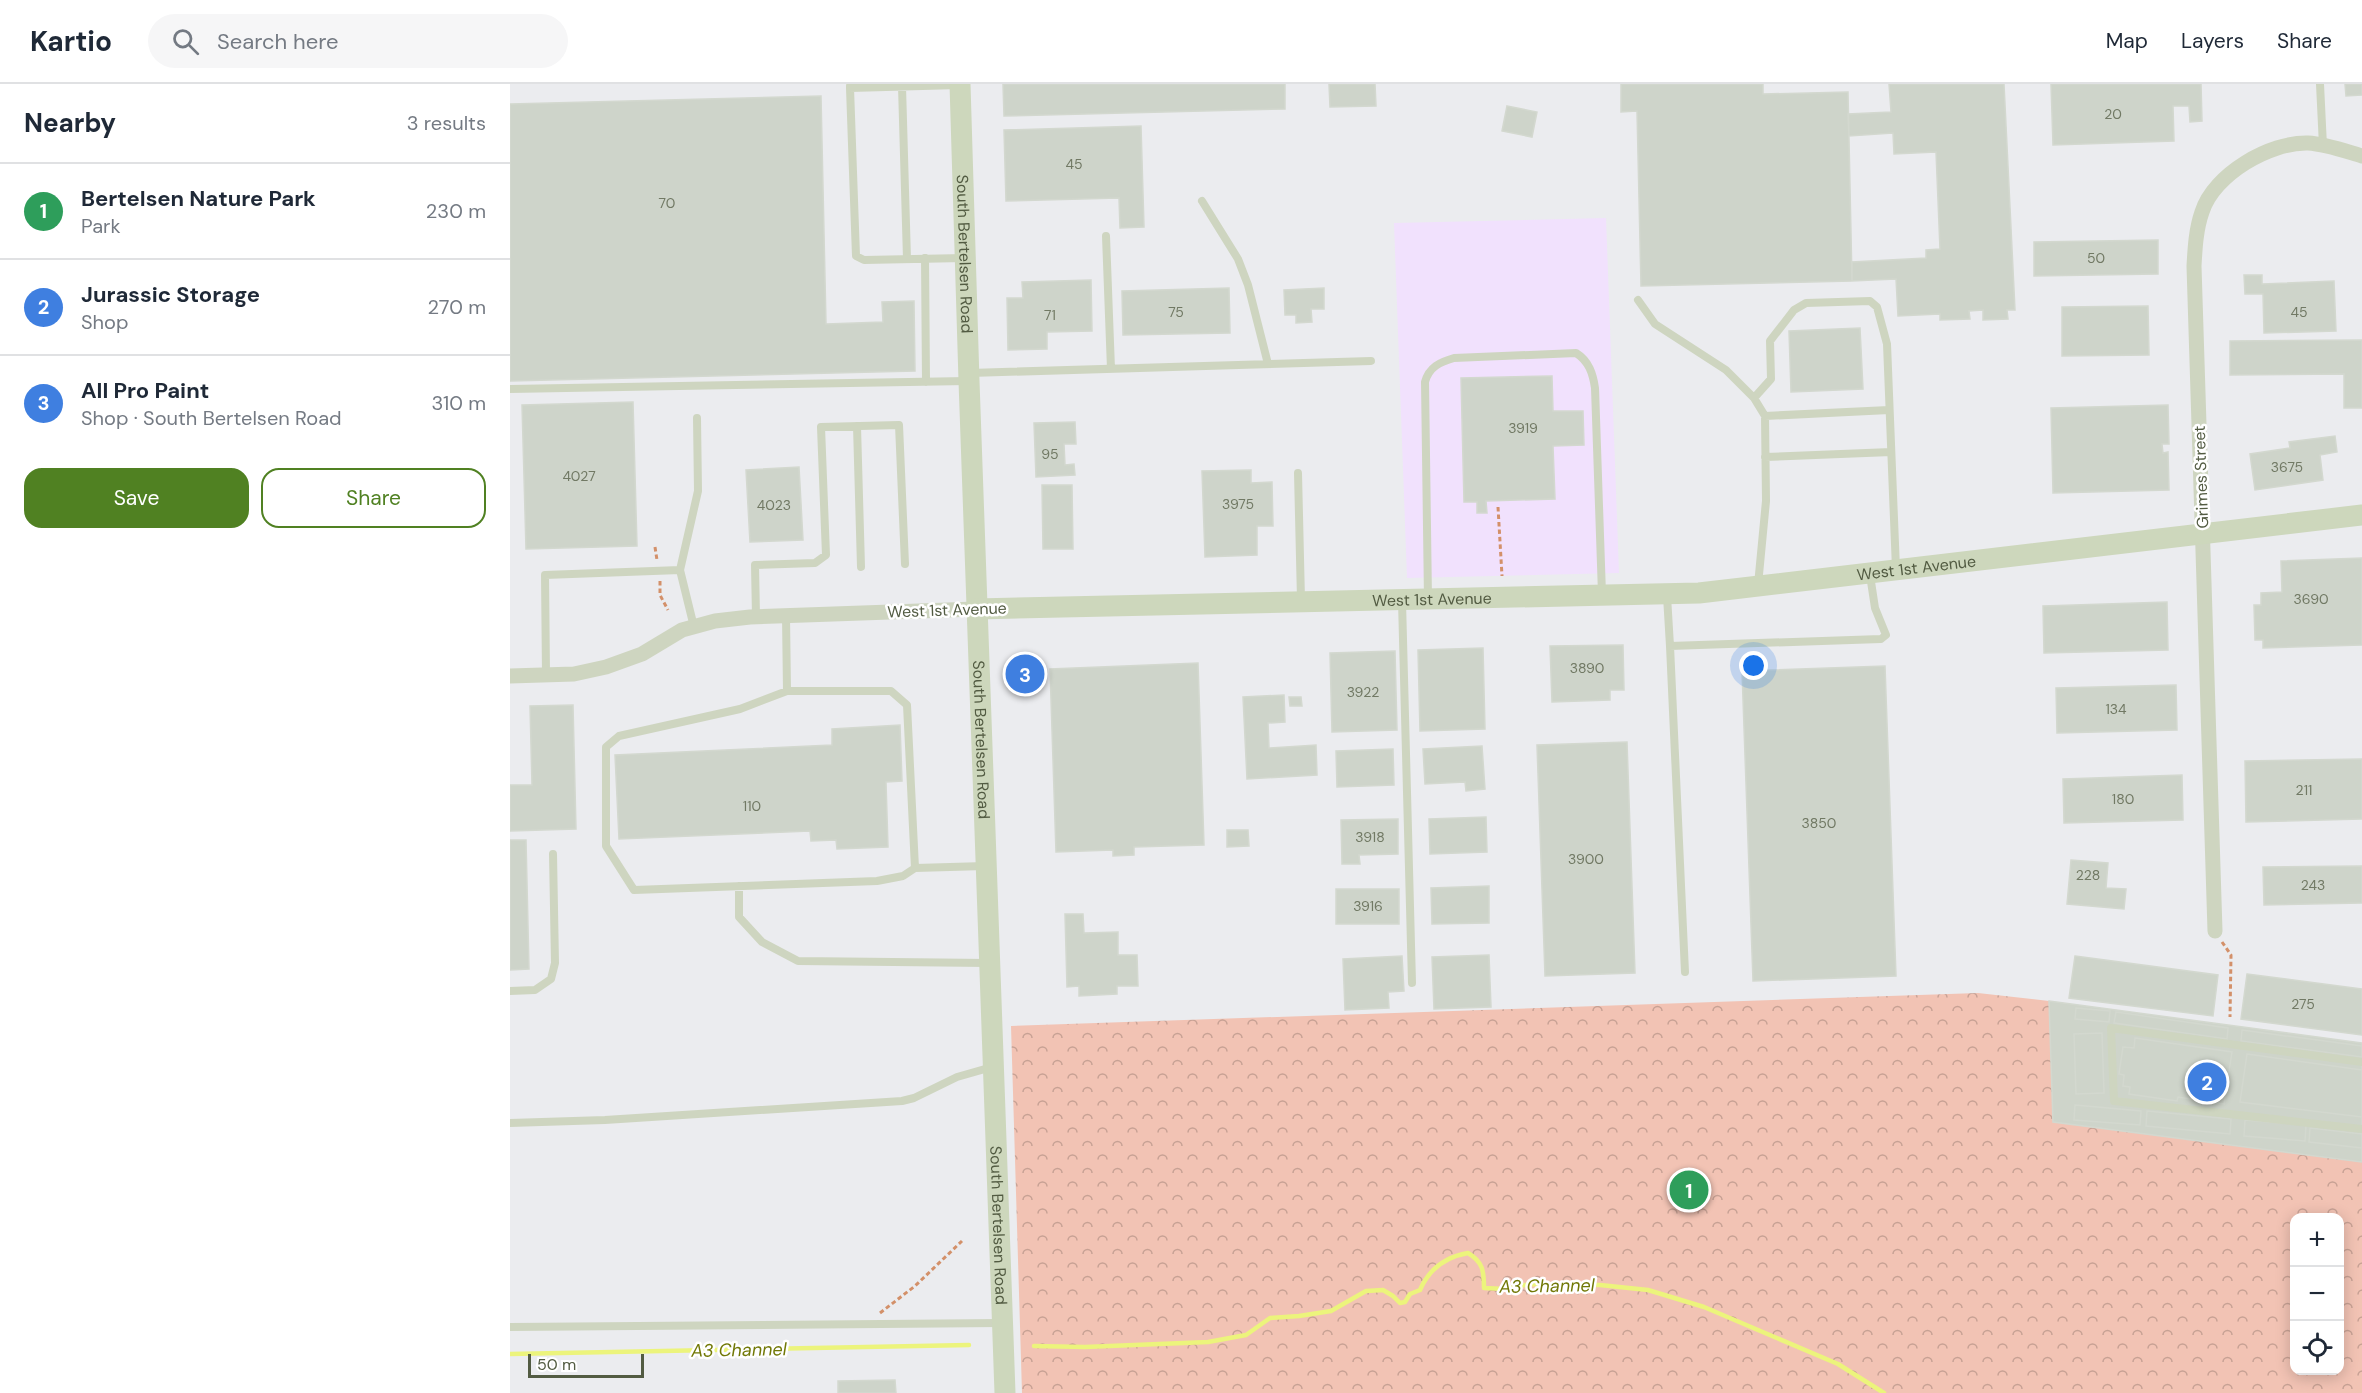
<!DOCTYPE html>
<meta charset="utf-8">
<style>
:root{--surface:#fff;--page:#f6f6f7;--text:#1f2937;--muted:#747a83;--line:#e0e1e3;--accent:#508122}
body{margin:0;font-family:"DM Sans",sans-serif;background:var(--page);color:var(--text)}
.controls{position:absolute;right:18px;bottom:18px;display:grid;overflow:hidden;border-radius:12px;box-shadow:0 3px 15px #0003}
.controls button{width:54px;height:54px;display:grid;place-items:center;padding:0;border:0;border-bottom:2px solid var(--line);background:var(--surface);color:var(--text);font:30px sans-serif}
.scale{position:absolute;left:18px;bottom:15px;width:116px;box-sizing:border-box;padding-left:6px;border:3px solid #525b42;border-top:0;font-size:16px;line-height:21px;white-space:nowrap;color:#525b42;-webkit-text-stroke:4px #fff;paint-order:stroke}
.you{position:absolute;left:1244px;top:582px;width:21px;height:21px;margin:-15px;border:4px solid #fff;border-radius:50%;background:#1a73e8;box-shadow:0 0 0 9px #1a73e833}
.badge{display:grid;place-items:center;width:39px;height:39px;border-radius:50%;background:var(--accent);color:#fff;font-size:20px;font-weight:700}
.pin{position:absolute;translate:-50% -50%;border:3px solid #fff;box-shadow:0 2px 6px #0006}
.list{margin:0;padding:0;list-style:none}
h2{display:flex;justify-content:space-between;align-items:center;height:78px;margin:0;padding:0 24px;font-size:26px}
h2 small{font-size:20px;font-weight:400;color:var(--muted)}
.list li{display:grid;grid-template-columns:39px 1fr auto;gap:18px;align-items:center;box-sizing:border-box;height:96px;padding:0 24px;border-top:2px solid var(--line)}
.list b{display:block;font-size:22px;white-space:nowrap}
.list p{margin:0;font-size:20px;white-space:nowrap;color:var(--muted)}
.list em{font-size:20px;font-style:normal;color:var(--muted)}
.actions{display:flex;gap:12px;padding:18px 24px}
.actions a{flex:1;padding:14px 0;border:2px solid var(--accent);border-radius:18px;text-align:center;font-size:21px;color:var(--accent)}
.actions .main{background:var(--accent);color:#fff}
.icon{flex:none;width:33px;height:33px;fill:none;stroke:currentColor;stroke-width:2;stroke-linecap:round;stroke-linejoin:round}
.map{position:relative;flex:none;width:1852px;height:1309px;overflow:hidden}
header{display:flex;align-items:center;gap:36px;box-sizing:border-box;height:84px;padding:0 30px;background:var(--surface);border-bottom:2px solid var(--line)}
header strong{font-size:28px}
nav{display:flex;gap:33px;margin-inline-start:auto;font-size:21px}
.search{width:420px;height:54px;background:var(--page);display:flex;align-items:center;gap:15px;box-sizing:border-box;padding:0 21px;border-radius:33px;color:var(--muted);font-size:22px}
main{display:flex}
aside{flex:1;background:var(--surface)}
.map>svg:first-child{display:block}
.commercial{fill:#f1e1fd}
.park{fill:url(#park-crowns);fill-rule:evenodd}
.lines{fill:none;stroke-linecap:round;stroke-linejoin:round}
.stream{stroke:#ecf47c;stroke-width:4.5}
.building{fill:#ced4ca;stroke:#d3d8cf;stroke-width:1.5}
.path{stroke:#d39069;stroke-width:3;stroke-dasharray:4.5 3;stroke-linecap:butt}
.lane{stroke:#ced5c0;stroke-width:8}
.street{stroke:#ced5c0;stroke-width:15}
.secondary{stroke:#cdd7bc;stroke-width:21}
.labels{text-anchor:middle;dominant-baseline:central;stroke-width:5;stroke-linejoin:round;paint-order:stroke}
.number-label{font-size:14px;fill:#717964}
.street-label{font-size:16px;fill:#525b42;stroke:#fff}
.water-label{font-size:18px;font-style:italic;fill:#717806;stroke:#fff}
</style>
<header>
<strong>Kartio</strong>
<div class="search"><svg class="icon" aria-label="search" viewBox="0 0 24 24"><circle cx="10" cy="10" r="6"/><path d="M15 15l6 6"/></svg>Search here</div>
<nav><a>Map</a><a>Layers</a><a>Share</a></nav>
</header>
<main>
<aside>
<h2>Nearby<small>3 results</small></h2>
<ul class="list">
<li><span class="badge" style="background:#2e9e5b">1</span><div><b>Bertelsen Nature Park</b><p>Park</p></div><em>230 m</em></li>
<li><span class="badge" style="background:#3f7fe0">2</span><div><b>Jurassic Storage</b><p>Shop</p></div><em>270 m</em></li>
<li><span class="badge" style="background:#3f7fe0">3</span><div><b>All Pro Paint</b><p>Shop · South Bertelsen Road</p></div><em>310 m</em></li>
</ul>
<div class="actions"><a class="main">Save</a><a>Share</a></div>
</aside>
<div class="map">
<svg width="1852" height="1309" viewBox="0 0 1852 1309">
<defs>
<pattern id="park-crowns" width="20" height="18" patternUnits="userSpaceOnUse" patternTransform="scale(1.5)"><rect width="20" height="18" fill="#f2c3b4"/><path d="M2 6a3 3 0 1 1 6 0M12 15a3 3 0 1 1 6 0" fill="none" stroke="#c7a194"/></pattern>
</defs>
<rect width="100%" height="100%" fill="#ebecef"/>
<path class="commercial" d="M1096,134L1109,489L897,494L884,139Z"/>
<path class="park" d="M1468,909L1539,917L1543,1038L1852,1078V1309H512L501,942ZM1784,1134H1830V1286H1784Z"/>
<g class="lines">
<path class="stream" d="M524,1262L575,1263L698,1258L736,1251L760,1234L789,1232L821,1227L856,1207L873,1206L883,1212L890,1219L895,1218L900,1210L910,1206C919,1185 935,1173 958,1169C973,1178 974,1187 974,1204L995,1205L1020,1200L1090,1201L1138,1206L1194,1223L1328,1280L1374,1309
M0,1270L459,1261"/>
</g>
<path class="building" d="M493,0H775V25L494,32Z
M819,0H865L866,22L820,23Z
M1111,0H1253V10L1338,8L1342,197L1131,202L1127,27L1111,28Z
M1379,0H1494L1505,226H1497L1498,235L1473,236V226L1459,227L1460,235L1430,236V230L1388,232L1386,195L1342,197V178L1416,174V166L1430,165L1426,68L1384,70L1383,49L1339,52L1338,30L1381,28Z
M1541,0H1691L1692,37L1680,38L1679,22H1663L1664,57L1543,61Z
M1835,0H1852V11L1836,12Z
M311,12L316,240L373,238L372,218L404,217L405,287L0,297V20Z
M997,22L1027,28L1022,53L992,47Z
M631,42L634,143L610,144L609,114L496,117L494,46Z
M1648,156V190L1524,192V158Z
M1734,191H1752V200L1824,197L1826,247L1754,249L1753,210H1735Z
M581,196L582,247L537,248V265L498,266L497,214H513L512,198Z
M719,204L720,249L613,251L612,207Z
M814,204V225H801L802,238L786,239V231H775L774,206Z
M1638,222L1639,271L1552,272V223Z
M1350,244L1353,305L1281,308L1279,247Z
M1852,256V324H1834V290L1720,291V257Z
M1042,292L1043,327H1073L1074,361L1043,362L1045,415L976,417L977,429H967V418H954L951,294Z
M123,318L127,462L16,465L12,321Z
M1658,321L1659,360H1652L1653,369L1658,368L1659,406L1543,409L1541,324Z
M565,338L566,360H554L555,381L564,380L565,391L526,393L524,339Z
M1825,352L1827,368L1810,371L1813,396L1745,406L1740,370L1780,364L1779,358Z
M289,383L293,456L240,458L236,386Z
M741,386V399L762,398L763,442H747V471L695,473L692,387Z
M532,401H562L563,465H533Z
M1852,474V561L1753,564V556H1745L1744,521H1751V509L1772,508L1771,477Z
M1657,518L1658,566L1534,569L1533,522Z
M1113,561L1114,606H1100V616L1042,618L1040,562Z
M973,564L975,645L910,647L908,566Z
M885,567L887,646L822,648L820,569Z
M688,579L694,761L624,763V771L603,772V766L546,768L540,585Z
M1375,582L1386,892L1243,897L1232,587Z
M1666,601L1667,646L1547,649L1546,604Z
M774,611L775,638L758,639L759,664L806,661L807,691L737,695L733,613Z
M779,613H791L792,622H780Z
M63,621L66,745L0,747V701H22L20,622Z
M390,641L392,697L376,698L378,763L327,765L326,756L301,757L300,747L109,755L105,671L322,661V645Z
M1117,658L1125,889L1035,892L1027,661Z
M972,662L975,705L956,707L955,698L915,700L913,665Z
M883,665L884,701L827,703L826,667Z
M1852,675V735L1736,738L1735,677Z
M1672,691L1673,736L1554,739L1553,695Z
M976,733L977,768L920,770L919,735Z
M888,735V770L849,771L850,780H832L831,736Z
M717,746H738L739,762L717,763Z
M0,756H16L19,885L0,886Z
M1561,776L1598,779L1596,804L1616,805L1614,825L1557,820Z
M1852,782V819L1754,821L1753,783Z
M979,802V839L922,840L921,804Z
M826,805H889V840H826Z
M555,830H573L574,849L608,848V871H627L628,902H607V910L569,912V902L557,903Z
M979,871L981,923L924,925L922,873Z
M892,872L894,907L878,908L879,924L835,926L833,875Z
M1565,872L1708,891L1703,932L1559,914Z
M1737,890L1852,905V951L1731,935Z
M1539,917L1852,959V1078L1543,1038Z
M1566,924L1600,927L1599,938L1565,935Z
M1606,928L1718,944L1717,955L1604,939Z
M1732,946L1852,962V973L1731,957Z
M1592,949L1594,1009L1566,1010L1564,950Z
M1625,954L1722,968L1714,1020L1668,1013L1667,1017L1619,1010L1620,1003L1613,1002L1614,991L1609,990L1613,963L1624,964Z
M1737,970L1852,986V1033L1730,1018Z
M1565,1021L1631,1027L1630,1041L1564,1036Z
M1637,1027L1721,1035L1720,1050L1636,1042Z
M1735,1036L1796,1041L1795,1057L1734,1052Z
M1800,1044L1852,1050V1064L1799,1058Z
M385,1296L386,1309H328V1297Z"/>
<g class="lines">
<path class="path" d="M988,423L992,492
M145,463L147,476
M150,497V511L158,526
M1712,858L1721,871L1720,933
M370,1229L405,1202L452,1157"/>
<path class="lane" d="M1810,0L1813,62
M340,2V4L449,1
M392,2L397,175
M340,4L346,172L354,176L454,174
M692,117L728,175L738,201L758,280
M596,152L601,285
M415,174L416,298
M1128,216L1145,240L1216,286L1244,314L1255,332L1256,417L1248,501
M460,289L861,277
M0,305L457,297
M1244,314L1261,295L1260,257L1284,226L1296,219L1360,217L1367,223L1377,260L1386,485
M1255,332L1379,326
M347,342L351,483
M1255,373L1381,368
M788,389L791,516
M1157,512L1160,562L1371,555L1376,551L1365,524L1360,491
M918,515L915,298C919,283 930,278 944,274L1066,269C1079,277 1083,290 1085,304L1092,510
M892,517L902,899
M276,532L277,607H381L397,621L405,784L393,792L367,797L124,806L96,762V663L109,652L230,625L277,607
M246,533L245,481L305,479L316,471L311,343L389,341L395,480
M184,543L170,486L188,407L187,334
M1160,562L1175,888
M36,591L35,491L170,486
M405,784L475,782
M229,802V833L252,858L288,877L478,879
M0,907L25,906L41,895L45,879L43,770
M1852,978L1601,944L1604,1017L1852,1045
M0,1039L95,1036L392,1017L404,1014L447,993L482,983
M0,1243L490,1239"/>
<path class="street" d="M0,592L64,590L96,583L132,570L172,546L205,537L240,533L466,525
M1705,847L1684,182C1685,164 1686,145 1692,128C1704,90 1760,58 1798,59C1816,60 1835,67 1852,72"/>
<g class="secondary">
<path id="s1" d="M450,0L459,297L495,1309"/>
<path id="s2" d="M466,525L1189,509L1852,431"/>
</g>
</g>
<g class="labels">
<g class="number-label">
<text x="1603" y="30">20</text>
<text x="564" y="80">45</text>
<text x="157" y="119">70</text>
<text x="1586" y="174">50</text>
<text x="666" y="228">75</text>
<text x="1789" y="228">45</text>
<text x="540" y="231">71</text>
<text x="1013" y="344">3919</text>
<text x="540" y="370">95</text>
<text x="1777" y="383">3675</text>
<text x="69" y="392">4027</text>
<text x="728" y="420">3975</text>
<text x="264" y="421">4023</text>
<text x="1801" y="515">3690</text>
<text x="1077" y="584">3890</text>
<text x="853" y="608">3922</text>
<text x="1606" y="625">134</text>
<text x="1794" y="706">211</text>
<text x="1613" y="715">180</text>
<text x="242" y="722">110</text>
<text x="1309" y="739">3850</text>
<text x="860" y="753">3918</text>
<text x="1076" y="775">3900</text>
<text x="1578" y="791">228</text>
<text x="1803" y="801">243</text>
<text x="858" y="822">3916</text>
<text x="1793" y="920">275</text>
</g>
<g class="street-label">
<text stroke="none"><textPath href="#s1" startOffset="170">South Bertelsen Road</textPath></text>
<text transform="translate(1691 393) rotate(-92)">Grimes Street</text>
<text stroke="none"><textPath href="#s2" startOffset="942">West 1st Avenue</textPath></text>
<text stroke="none"><textPath href="#s2" startOffset="456">West 1st Avenue</textPath></text>
<text transform="translate(437 526) rotate(-2)">West 1st Avenue</text>
<text stroke="none"><textPath href="#s1" startOffset="656">South Bertelsen Road</textPath></text>
<text stroke="none"><textPath href="#s1" startOffset="1142">South Bertelsen Road</textPath></text>
</g>
<g class="water-label">
<text transform="translate(1037 1202) rotate(-1)">A3 Channel</text>
<text transform="translate(229 1266) rotate(-1)">A3 Channel</text>
</g>
</g>
</svg>
<div class="controls">
<button>+</button>
<button>−</button>
<button><svg class="icon" aria-label="locate" viewBox="0 0 24 24"><circle cx="12" cy="12" r="6"/><path d="M12 2v4M12 18v4M2 12h4M18 12h4"/></svg></button>
</div>
<div class="scale">50 m</div>
<div class="you"></div>
<div class="pin badge" style="left:1179px;top:1106px;background:#2e9e5b">1</div>
<div class="pin badge" style="left:1697px;top:998px;background:#3f7fe0">2</div>
<div class="pin badge" style="left:515px;top:590px;background:#3f7fe0">3</div>
</div>
</main>
